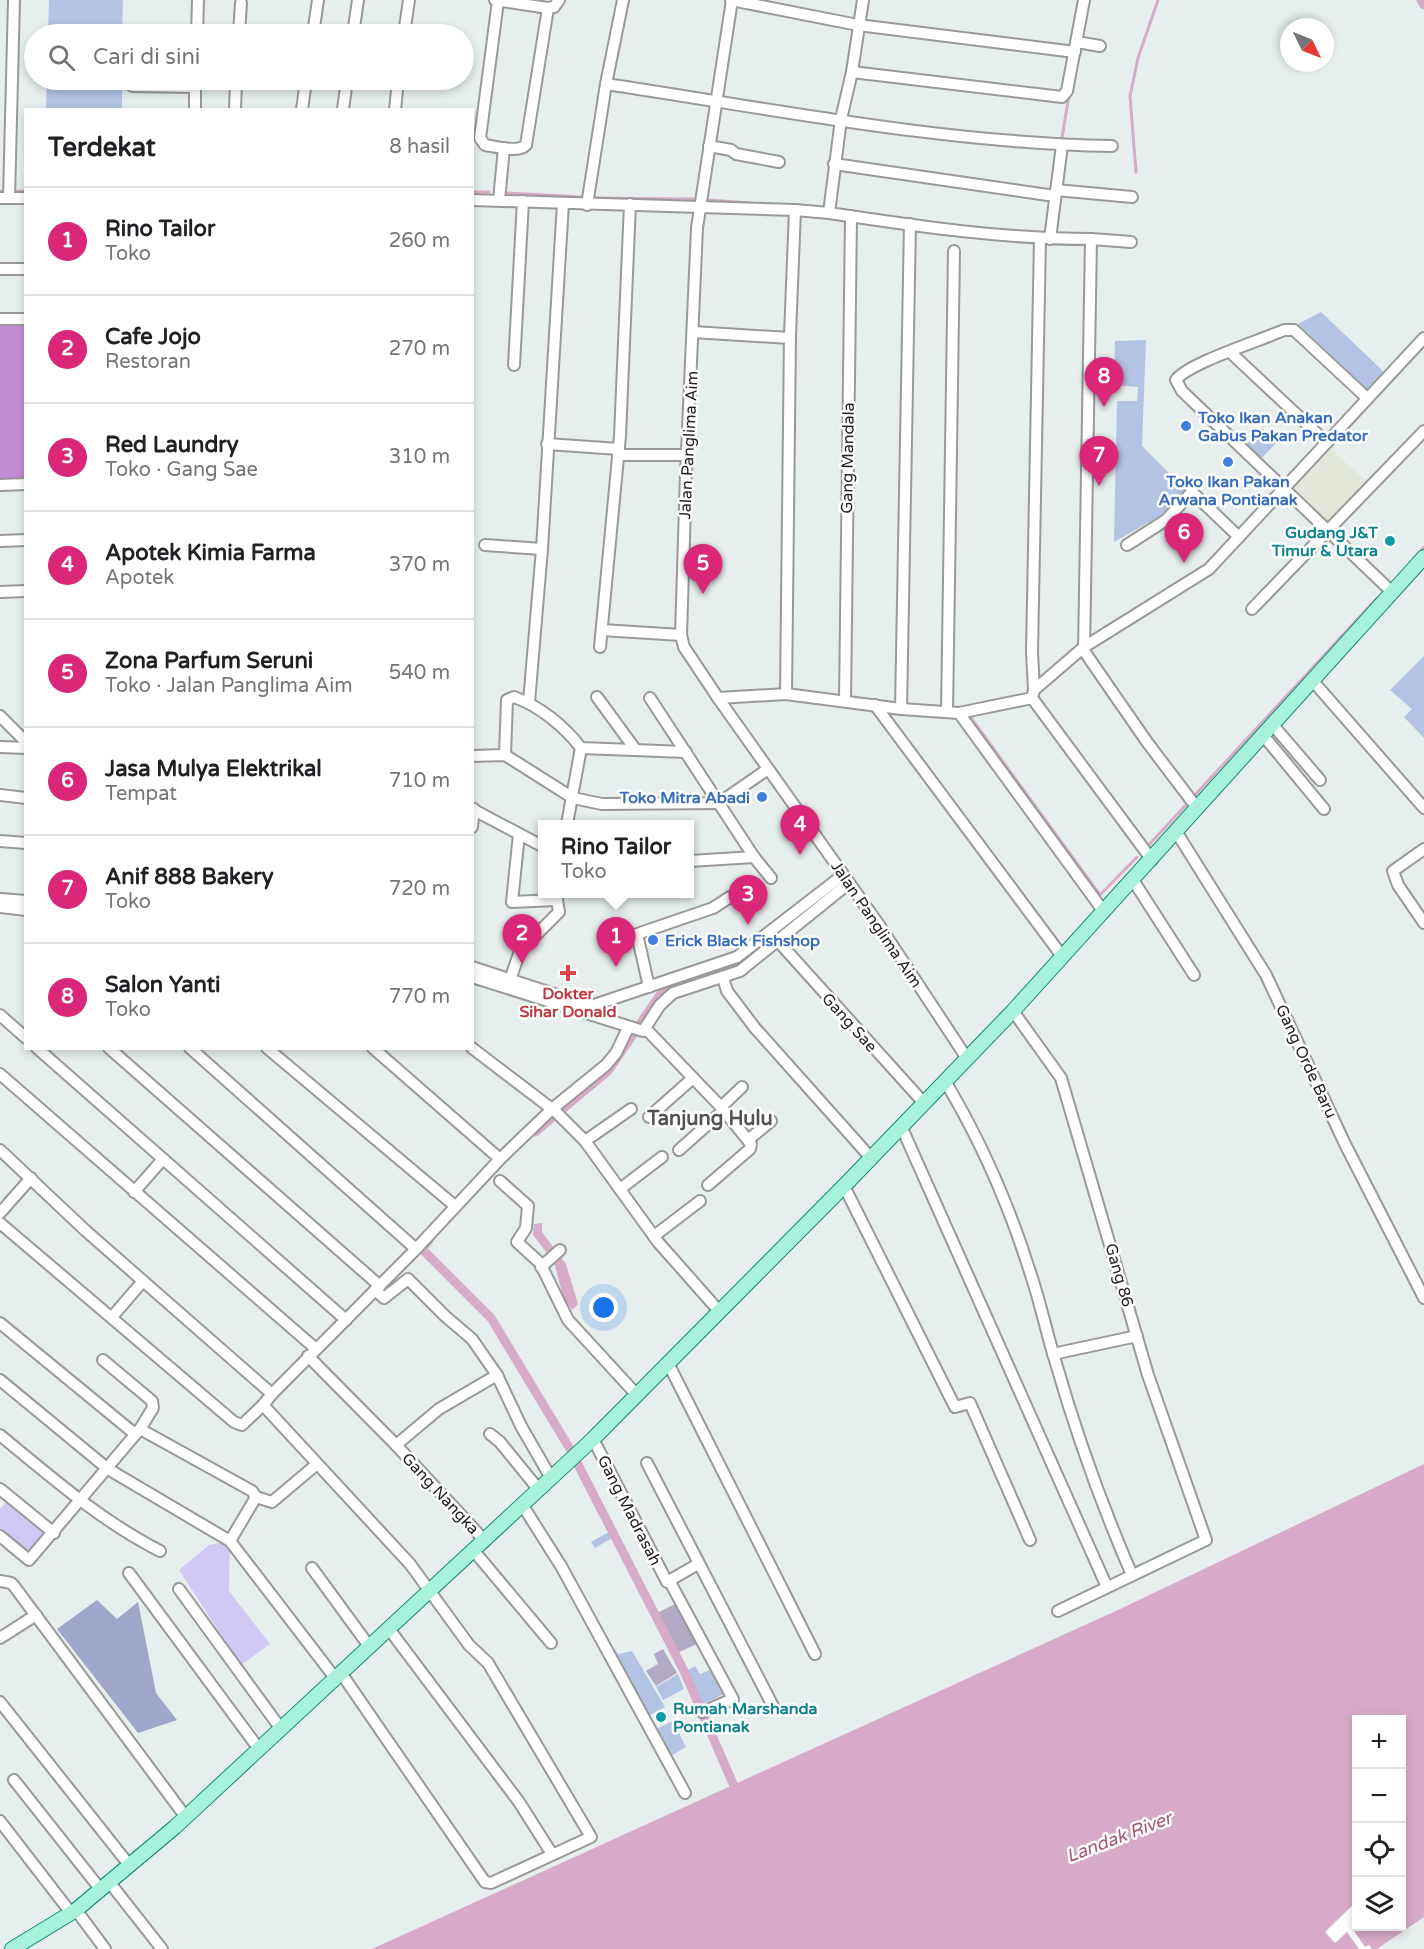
<!DOCTYPE html>
<html lang="id">
<head>
<meta charset="utf-8">
<style>
	body { margin:0; font-family:"Varela Round",sans-serif; background:#f6f6f6; color:#202124 }
	.controls { position:absolute; right:18px; bottom:18px; display:grid; overflow:hidden; border-radius:0px; box-shadow:0 3px 9px #0003 }
	.controls button { width:54px; height:54px; display:grid; place-items:center; padding:0; border:0; border-bottom:2px solid #e0e0e0; background:#fff; color:#202124; font:30px sans-serif }
	.compass { position:absolute; left:1280px; top:18px; width:54px; height:54px; border-radius:50%; background:#fff; box-shadow:0 3px 9px #0003; rotate:133deg }
	.you { position:absolute; left:604px; top:1308px; width:21px; height:21px; margin:-15px; border:4px solid #fff; border-radius:50%; background:#1a73e8; box-shadow:0 0 0 9px #1a73e833 }
	.badge { display:grid; place-items:center; width:39px; height:39px; border-radius:50%; background:#db2777; color:#fff; font-size:20px; font-weight:700 }
	.pin { position:absolute; translate:-50% -50px; filter:drop-shadow(0 2px 3px #0008) }
	.pin::after { content:''; position:absolute; top:32px; width:21px; height:18px; background:inherit; clip-path:polygon(0 0,100% 0,50% 100%) }
	.popup { position:absolute; left:538px; top:820px; width:156px; height:78px; box-sizing:border-box; display:grid; place-content:center; border-radius:0px; background:#fff; filter:drop-shadow(0 2px 4px #0005); font-size:20px; white-space:nowrap; color:#757577 }
	.popup b { font-size:22px; color:#202124 }
	.popup::after { content:''; position:absolute; left:50%; top:100%; margin-left:-12px; border:12px solid transparent; border-top-color:#fff }
	.list { margin:0; padding:0; list-style:none }
	h2 { display:flex; justify-content:space-between; align-items:center; height:78px; margin:0; padding:0 24px; font-size:26px }
	h2 small { font-size:20px; font-weight:400; color:#757577 }
	.list li { display:grid; grid-template-columns:39px 1fr auto; gap:18px; align-items:center; box-sizing:border-box; height:108px; padding:0 24px; border-top:2px solid #e0e0e0 }
	.list b { display:block; font-size:22px; white-space:nowrap }
	.list p { margin:0; font-size:20px; white-space:nowrap; color:#757577 }
	.list em { font-size:20px; font-style:normal; color:#757577 }
	.icon { flex:none; width:33px; height:33px; fill:none; stroke:currentColor; stroke-width:2; stroke-linecap:round; stroke-linejoin:round }
	.map { position:relative; flex:none; width:1424px; height:1949px; overflow:hidden }
	.search { position:absolute; background:#fff; box-shadow:0 3px 9px #0003; left:24px; top:24px; width:450px; height:66px; display:flex; align-items:center; gap:15px; box-sizing:border-box; padding:0 21px; border-radius:33px; color:#757577; font-size:22px }
	.panel { position:absolute; background:#fff; box-shadow:0 3px 9px #0003; left:24px; top:108px; width:450px; height:942px; border-radius:0px }
	.map>svg:first-child { display:block }
</style>
</head>
<body>
<div class="map">
<svg width="1424" height="1949" viewBox="0 0 1424 1949">
	<rect width="100%" height="100%" fill="#e6efed"/>
	<polygon fill="#e2e7d9" points="1327,446 1367,482 1329,522 1290,486"/>
	<g fill="#b2c3e3">
		<polygon points="49,0 123,0 122,34 48,34"/>
		<polygon points="47,80 122,80 122,109 46,109"/>
		<polygon points="1321,312 1384,372 1367,389 1298,324"/>
		<polygon points="1146,340 1142,446 1187,491 1170,510 1114,542 1117,401 1137,401 1138,387 1114,385 1115,341"/>
		<polygon points="1262,428 1277,442 1259,461 1244,447"/>
		<polygon points="1424,656 1424,738 1404,717 1412,709 1390,690"/>
		<polygon points="609,1532 612,1538 595,1548 591,1542"/>
		<polygon points="614,1648 618,1654 632,1651 665,1707 646,1717 609,1650"/>
		<polygon points="695,1666 700,1674 710,1670 724,1694 702,1704 688,1670"/>
		<polygon points="678,1674 684,1689 663,1700 656,1687"/>
		<polygon points="673,1721 686,1747 669,1757 654,1730"/>
	</g>
	<polygon fill="#9fa6c9" points="97,1600 117,1619 138,1602 156,1693 177,1720 138,1733 57,1629"/>
	<g fill="#b2aac5">
		<polygon points="675,1604 697,1644 677,1653 657,1613"/>
		<polygon points="663,1649 677,1673 656,1686 646,1671 658,1664 654,1654"/>
	</g>
	<g fill="#d2c8f4">
		<polygon points="8,1500 47,1533 29,1556 0,1531 0,1509"/>
		<polygon points="230,1541 229,1591 270,1644 241,1665 179,1570 209,1545"/>
	</g>
	<polygon fill="#c38dd5" points="0,322 25,322 25,480 0,481"/>
	<g fill="#d7abc7" fill-rule="evenodd">
		<polygon points="542,1223 542,1232 566,1264 578,1304 572,1310 564,1300 554,1262 533,1235 534,1224"/>
		<path d="M1424,1464V1917L1377,1949H372L1118,1610ZM1356,1720H1402V1926H1356Z"/>
	</g>
	<polygon fill="#fff" points="1356,1902 1356,1923 1352,1928 1365,1947 1369,1945 1372,1949 1359,1949 1347,1932 1335,1943 1325,1932"/>
	<g fill="none" stroke-linecap="round" stroke-linejoin="round">
		<g stroke="#d7abc7" stroke-width="3">
			<polyline points="1062,138 1069,95"/>
			<polyline points="1136,172 1130,96 1138,58 1158,0"/>
			<polyline points="0,191 2,191"/>
			<polyline points="17,191 26,191"/>
			<polyline points="472,192 489,192"/>
			<polyline points="507,193 581,197"/>
			<polyline points="591,198 696,199"/>
			<polyline points="709,200 749,203"/>
			<polyline points="1410,563 1424,547"/>
			<polyline points="1037,695 1048,711"/>
			<polyline points="969,715 1100,895 1137,857"/>
			<polyline points="1195,795 1377,598"/>
			<polyline points="1147,847 1185,806"/>
		</g>
		<g stroke="#d7abc7" stroke-width="9">
			<polyline points="1421,0 1424,5"/>
			<polyline points="535,1132 608,1071 664,989 739,962 748,955"/>
			<polyline points="429,1240 422,1249 491,1318 570,1449 685,1673 734,1786"/>
		</g>
		<g stroke="#999" stroke-width="14">
			<g id="minor">
				<polyline points="495,0 548,8 554,7 559,0"/>
				<polyline points="731,0 858,25 1075,52"/>
				<polyline points="732,0 697,228 686,474 681,635 684,647 718,698 879,925 966,1057"/>
				<path d="M863,0L852,72L841,119L829,213C916,226 1003,239 1091,239L1084,651L1147,742L1197,808"/>
				<path d="M498,1L480,138L485,145C497,147 518,153 526,145L548,8"/>
				<polyline points="130,32 197,33"/>
				<polyline points="197,34 198,0"/>
				<polyline points="239,34 241,3"/>
				<polyline points="313,34 318,0"/>
				<polyline points="353,34 358,0"/>
				<polyline points="404,34 409,0"/>
				<polyline points="1077,42 1100,46"/>
				<polyline points="852,72 1062,97 1067,91 1084,0"/>
				<polyline points="195,80 195,110"/>
				<path d="M606,84C773,109 942,143 1112,146"/>
				<polyline points="132,86 195,87"/>
				<polyline points="343,109 347,80"/>
				<polyline points="235,110 236,80"/>
				<polyline points="302,110 306,80"/>
				<polyline points="395,110 398,80"/>
				<polyline points="709,146 731,150 736,154 779,162"/>
				<polyline points="834,164 1055,196"/>
				<polyline points="1056,190 1132,197"/>
				<polyline points="0,198 26,198"/>
				<polyline points="9,198 14,0"/>
				<polyline points="472,200 795,210 790,335 786,694"/>
				<polyline points="499,200 504,148"/>
				<polyline points="587,205 606,84 623,0"/>
				<polyline points="795,210 829,213"/>
				<polyline points="1050,239 1062,145"/>
				<polyline points="1091,239 1131,242"/>
				<polyline points="0,269 26,269"/>
				<polyline points="0,319 26,319"/>
				<polyline points="693,332 790,338"/>
				<polyline points="1230,352 1326,442"/>
				<polyline points="514,365 523,201"/>
				<path d="M1367,398L1294,330H1284C1262,340 1188,363 1176,380L1182,391L1393,593"/>
				<polyline points="547,444 619,449"/>
				<polyline points="618,455 687,455"/>
				<polyline points="0,485 26,484"/>
				<polyline points="0,541 26,540"/>
				<polyline points="485,545 542,549"/>
				<polyline points="1127,545 1166,520 1192,492 1239,537"/>
				<polyline points="0,592 26,591"/>
				<polyline points="1252,609 1424,431"/>
				<polyline points="602,630 681,635"/>
				<polyline points="600,647 620,436 630,204"/>
				<polyline points="1312,680 1424,808"/>
				<polyline points="1034,690 1032,652 1040,239"/>
				<polyline points="597,697 635,749"/>
				<polyline points="650,698 754,857 771,878"/>
				<polyline points="718,698 786,694 901,709 959,713 1032,698"/>
				<polyline points="1032,698 1034,690 1084,647 1209,569 1424,338"/>
				<polyline points="1032,698 1152,860"/>
				<polyline points="845,701 851,216"/>
				<polyline points="529,702 542,549 563,203"/>
				<polyline points="875,705 1062,956"/>
				<polyline points="901,709 910,224"/>
				<polyline points="947,712 954,251"/>
				<polyline points="959,713 1104,912"/>
				<polyline points="0,716 26,742"/>
				<polyline points="1272,724 1320,780"/>
				<polyline points="1263,735 1324,809"/>
				<polyline points="0,747 26,748"/>
				<path d="M505,755L507,700L514,697C540,706 565,727 581,748L686,752"/>
				<polyline points="472,756 505,755 573,798 602,804 719,803 768,769"/>
				<polyline points="0,795 26,798"/>
				<polyline points="472,809 542,846"/>
				<polyline points="567,824 581,748"/>
				<polyline points="472,827 474,809"/>
				<polyline points="1177,833 1266,975 1345,1144 1424,1298"/>
				<polyline points="519,834 512,902 555,900"/>
				<polyline points="0,841 26,843"/>
				<polyline points="1424,849 1393,871 1398,885 1424,923"/>
				<polyline points="690,861 754,857"/>
				<polyline points="1133,880 1194,975"/>
				<polyline points="0,899 26,901"/>
				<polyline points="0,907 26,910"/>
				<polyline points="777,940 923,1102"/>
				<polyline points="472,967 591,1006 737,957 843,875"/>
				<polyline points="472,977 643,1031 660,1005 673,993 740,971 849,883"/>
				<polyline points="723,978 727,991 755,1028 871,1158"/>
				<polyline points="510,980 520,951 559,912 556,894"/>
				<polyline points="649,987 637,934 713,908 730,897"/>
				<polyline points="1013,1011 1061,1078 1148,1375 1206,1540 1058,1611"/>
				<polyline points="0,1015 26,1038"/>
				<polyline points="646,1029 721,1107 751,1144 750,1149 708,1185"/>
				<polyline points="37,1048 346,1320"/>
				<polyline points="109,1048 380,1286"/>
				<polyline points="190,1048 416,1249"/>
				<polyline points="267,1048 455,1206"/>
				<polyline points="373,1048 500,1159"/>
				<polyline points="472,1048 556,1112 585,1141 658,1242 719,1311"/>
				<polyline points="0,1074 316,1349"/>
				<path d="M945,1081C981,1141 1009,1205 1030,1272C1040,1301 1046,1331 1055,1360C1076,1433 1102,1506 1132,1575"/>
				<polyline points="721,1107 742,1087"/>
				<polyline points="649,1117 693,1078"/>
				<polyline points="901,1126 1107,1587"/>
				<polyline points="748,1140 771,1121"/>
				<polyline points="585,1141 631,1109"/>
				<polyline points="0,1150 86,1231 272,1394 263,1405 410,1564 469,1645 488,1663 591,1837 491,1883 485,1882 341,1673"/>
				<polyline points="679,1150 724,1110"/>
				<polyline points="500,1181 528,1206 526,1228 517,1242 540,1263 568,1320 636,1394"/>
				<polyline points="844,1186 955,1407 970,1403 1030,1540"/>
				<polyline points="620,1189 662,1157"/>
				<polyline points="134,1192 163,1159"/>
				<polyline points="0,1213 31,1178"/>
				<polyline points="0,1223 234,1422 242,1425 263,1405"/>
				<polyline points="654,1236 700,1201"/>
				<polyline points="541,1267 560,1250"/>
				<polyline points="375,1290 384,1298 408,1279 445,1316 472,1339 497,1375 521,1426 551,1478"/>
				<polyline points="112,1317 143,1281"/>
				<polyline points="0,1323 135,1434"/>
				<polyline points="1053,1354 1137,1336"/>
				<polyline points="308,1356 396,1445"/>
				<polyline points="103,1360 152,1401 153,1408 140,1429"/>
				<polyline points="668,1363 815,1654"/>
				<polyline points="0,1380 108,1469 230,1541 335,1678"/>
				<polyline points="272,1394 416,1249 500,1159 552,1109 606,1065 616,1053 628,1028"/>
				<polyline points="490,1434 500,1442 539,1490"/>
				<path d="M0,1435C51,1477 101,1521 160,1551"/>
				<polyline points="593,1439 667,1582 698,1564"/>
				<polyline points="647,1463 774,1708"/>
				<polyline points="0,1489 54,1533"/>
				<polyline points="256,1497 272,1502 317,1464"/>
				<polyline points="523,1506 561,1566 685,1793"/>
				<polyline points="0,1536 29,1560 140,1429 252,1491 256,1497 230,1541"/>
				<polyline points="485,1541 396,1445 439,1409 497,1375"/>
				<polyline points="474,1551 551,1643"/>
				<polyline points="312,1568 369,1646"/>
				<polyline points="129,1573 259,1749"/>
				<polyline points="0,1581 11,1583 14,1586 185,1816"/>
				<polyline points="670,1582 733,1699 702,1712"/>
				<polyline points="179,1589 281,1729"/>
				<polyline points="389,1629 519,1802 552,1854"/>
				<polyline points="0,1638 36,1615"/>
				<polyline points="0,1702 130,1866"/>
				<polyline points="14,1780 101,1890"/>
				<polyline points="0,1821 71,1913"/>
				<polyline points="110,1883 162,1949"/>
				<polyline points="76,1910 105,1949"/>
			</g>
		</g>
		<g stroke="#108a72" stroke-width="16">
			<polyline id="major" points="12,1949 76,1910 175,1827 593,1439 844,1186 1013,1011 1424,557"/>
		</g>
		<use href="#minor" stroke="#fff" stroke-width="10"/>
		<use href="#major" stroke="#a8f2dc" stroke-width="14"/>
	</g>
	<g fill="#3f7fe0" stroke="#fff" stroke-width="2">
		<circle cx="1186" cy="426" r="6"/>
		<circle cx="1228" cy="462" r="6"/>
		<circle cx="762" cy="797" r="6"/>
		<circle cx="653" cy="940" r="6"/>
	</g>
	<g fill="#0f9aa8" stroke="#fff" stroke-width="2">
		<circle cx="1390" cy="541" r="6"/>
		<circle cx="661" cy="1717" r="6"/>
	</g>
	<path fill="#e0444e" stroke="#fff" stroke-width="2" d="M565 964h6v6h6v6h-6v6h-6v-6h-6v-6h6z"/>
	<g text-anchor="middle" stroke-width="5" stroke-linejoin="round" paint-order="stroke">
		<g font-size="16" font-weight="bold" fill="#366cbe" stroke="#fff" text-anchor="start">
			<text x="1198" y="423">Toko Ikan Anakan<tspan x="1198" dy="18">Gabus Pakan Predator</tspan></text>
			<text x="1228" y="487" text-anchor="middle">Toko Ikan Pakan<tspan x="1228" dy="18">Arwana Pontianak</tspan></text>
			<text x="750" y="803" text-anchor="end">Toko Mitra Abadi</text>
			<text x="665" y="946">Erick Black Fishshop</text>
		</g>
		<g font-size="16" fill="#1f1f1f" stroke="#fff">
			<text transform="translate(688 445) rotate(-87)" y="6">Jalan Panglima Aim</text>
			<text transform="translate(847 458) rotate(-89)" y="6">Gang Mandala</text>
			<text transform="translate(877 924) rotate(56)" y="6">Jalan Panglima Aim</text>
			<text transform="translate(850 1022) rotate(48)" y="6">Gang Sae</text>
			<text transform="translate(1307 1061) rotate(65)" y="6">Gang Orde Baru</text>
			<text transform="translate(1120 1275) rotate(74)" y="6">Gang 86</text>
			<text transform="translate(441 1493) rotate(47)" y="6">Gang Nangka</text>
			<text transform="translate(630 1510) rotate(63)" y="6">Gang Madrasah</text>
		</g>
		<g font-size="16" font-weight="bold" fill="#0d838f" stroke="#fff" text-anchor="end">
			<text x="1378" y="538">Gudang J&amp;T<tspan x="1378" dy="18">Timur &amp; Utara</tspan></text>
			<text x="673" y="1714" text-anchor="start">Rumah Marshanda<tspan x="673" dy="18">Pontianak</tspan></text>
		</g>
		<g font-size="16" font-weight="bold" fill="#be3a42" stroke="#fff">
			<text x="568" y="999">Dokter<tspan x="568" dy="18">Sihar Donald</tspan></text>
		</g>
		<g font-size="18" font-style="italic" fill="#a55572" stroke="#fff">
			<text transform="translate(1119 1837) rotate(-21)" y="6">Landak River</text>
		</g>
		<g font-size="20" font-weight="bold" fill="#525252" stroke="#fff">
			<text x="710" y="1125">Tanjung Hulu</text>
		</g>
	</g>
</svg>
<div class="controls">
<button>+</button>
<button>−</button>
<button><svg class="icon" aria-label="locate" viewBox="0 0 24 24"><circle cx="12" cy="12" r="6"/><path d="M12 2v4M12 18v4M2 12h4M18 12h4"/></svg></button>
<button><svg class="icon" aria-label="layers" viewBox="0 0 24 24"><path d="M12 4l9 5-9 5-9-5zM3 14l9 5 9-5"/></svg></button>
</div>
<svg class="compass" viewBox="-18 -18 36 36"><path d="M0-13l5 13h-10z" fill="#e53935"/><path d="M0 13l5-13h-10z" fill="#757577"/></svg>
<div class="you"></div>
<div class="pin badge" style="left:616px;top:967px">1</div>
<div class="popup"><b>Rino Tailor</b>Toko</div>
<div class="pin badge" style="left:522px;top:964px">2</div>
<div class="pin badge" style="left:748px;top:925px">3</div>
<div class="pin badge" style="left:800px;top:855px">4</div>
<div class="pin badge" style="left:703px;top:594px">5</div>
<div class="pin badge" style="left:1184px;top:563px">6</div>
<div class="pin badge" style="left:1099px;top:486px">7</div>
<div class="pin badge" style="left:1104px;top:407px">8</div>
<div class="search"><svg class="icon" aria-label="search" viewBox="0 0 24 24"><circle cx="10" cy="10" r="6"/><path d="M15 15l6 6"/></svg>Cari di sini</div>
<section class="panel">
<h2>Terdekat<small>8 hasil</small></h2>
<ul class="list">
<li><span class="badge">1</span><div><b>Rino Tailor</b><p>Toko</p></div><em>260 m</em></li>
<li><span class="badge">2</span><div><b>Cafe Jojo</b><p>Restoran</p></div><em>270 m</em></li>
<li><span class="badge">3</span><div><b>Red Laundry</b><p>Toko · Gang Sae</p></div><em>310 m</em></li>
<li><span class="badge">4</span><div><b>Apotek Kimia Farma</b><p>Apotek</p></div><em>370 m</em></li>
<li><span class="badge">5</span><div><b>Zona Parfum Seruni</b><p>Toko · Jalan Panglima Aim</p></div><em>540 m</em></li>
<li><span class="badge">6</span><div><b>Jasa Mulya Elektrikal</b><p>Tempat</p></div><em>710 m</em></li>
<li><span class="badge">7</span><div><b>Anif 888 Bakery</b><p>Toko</p></div><em>720 m</em></li>
<li><span class="badge">8</span><div><b>Salon Yanti</b><p>Toko</p></div><em>770 m</em></li>
</ul>
</section>
</div>
</body>
</html>
